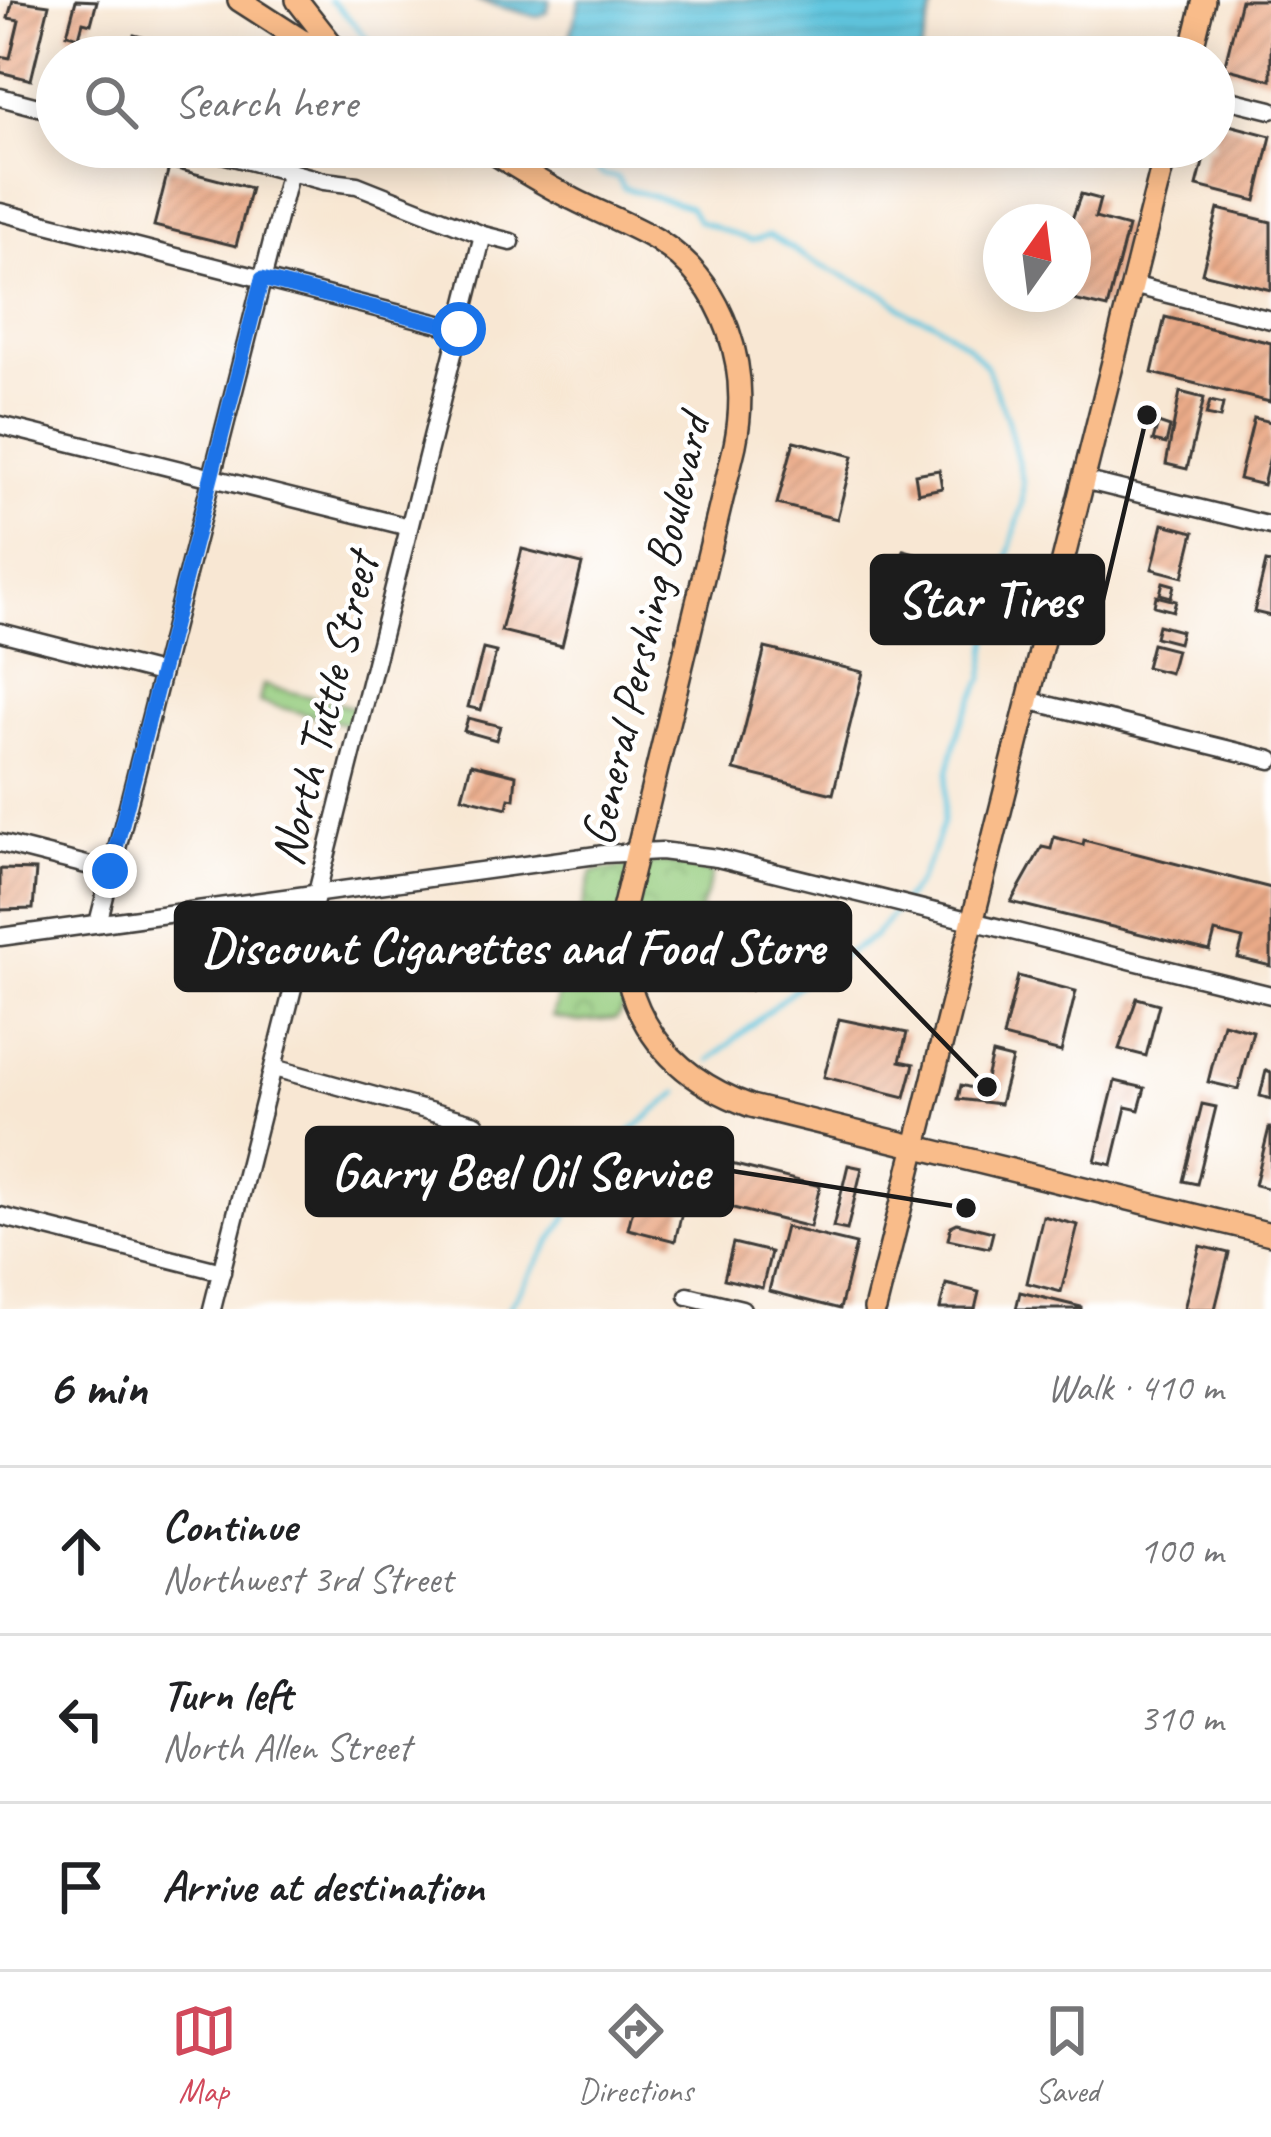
<!DOCTYPE html>
<html lang="en">
<head>
<meta charset="utf-8">
<style>
	body { margin:0; font-family:Caveat,sans-serif; background:#f2f2f2; color:#202124 }
	.compass { position:absolute; left:983px; top:204px; width:108px; height:108px; border-radius:50%; background:#fff; box-shadow:0 6px 30px #0003; rotate:14deg }
	.stop { position:absolute; width:36px; height:36px; margin:-27px; border:9px solid #1a73e8; border-radius:50%; background:#fff }
	.stop.end { background:#1a73e8; border-color:#fff; box-shadow:0 3px 12px #0008 }
	.list { margin:0; padding:0; list-style:none }
	h2 { display:flex; justify-content:space-between; align-items:center; height:156px; margin:0; padding:0 48px; font-size:51px }
	h2 small { font-size:39px; font-weight:400; color:#757577 }
	.list li { display:grid; grid-template-columns:78px 1fr auto; gap:36px; align-items:center; box-sizing:border-box; height:168px; padding:0 48px; border-top:3px solid #e0e0e0 }
	.list b { display:block; font-size:45px; white-space:nowrap }
	.list p { margin:0; font-size:39px; white-space:nowrap; color:#757577 }
	.list em { font-size:39px; font-style:normal; color:#757577 }
	.icon { flex:none; width:66px; height:66px; fill:none; stroke:currentColor; stroke-width:2; stroke-linecap:round; stroke-linejoin:round }
	.map { position:relative; flex:none; width:1271px; height:1309px; overflow:hidden }
	.search { position:absolute; background:#fff; box-shadow:0 6px 30px #0003; left:36px; right:36px; top:36px; height:132px; display:flex; align-items:center; gap:30px; box-sizing:border-box; padding:0 42px; border-radius:66px; color:#757577; font-size:45px }
	.sheet { height:660px; background:#fff }
	nav { display:flex; justify-content:space-around; align-items:center; box-sizing:border-box; height:168px; border-top:3px solid #e0e0e0; background:#fff; font-size:33px; color:#757577 }
	nav a { display:grid; justify-items:center; gap:6px }
	nav .on { color:#d1495b }
	.map>svg:first-child { display:block }
</style>
</head>
<body>
<div class="map">
<svg width="1271" height="1309" viewBox="0 0 1271 1309">
	<defs>
		<pattern id="park-crowns" width="20" height="18" patternUnits="userSpaceOnUse" patternTransform="scale(3)"><rect width="20" height="18" fill="#95cc7e"/><path d="M2 6a3 3 0 1 1 6 0M12 15a3 3 0 1 1 6 0" fill="none" stroke="#80af6c"/></pattern>
		<pattern id="water-rules" width="6" height="5" patternUnits="userSpaceOnUse" patternTransform="scale(3)"><rect width="6" height="5" fill="#61c6df"/><path d="M0 2.5h6" fill="none" stroke="#54aabf"/></pattern>
		<pattern id="building-hatch" width="6" height="6" patternUnits="userSpaceOnUse" patternTransform="scale(3)"><rect width="6" height="6" fill="#eaaa88"/><path d="M-1 1l2-2M0 6l6-6M5 7l2-2" fill="none" stroke="#c89275"/></pattern>
	</defs>
	<rect width="100%" height="100%" fill="#fff"/>
	<filter id="ink" filterUnits="userSpaceOnUse"><feTurbulence type="fractalNoise" baseFrequency=".00833" numOctaves="2"/><feDisplacementMap in="SourceGraphic" scale="24" xChannelSelector="R" yChannelSelector="G"/><feConvolveMatrix kernelMatrix="1 2 1 2 8 2 1 2 1" color-interpolation-filters="sRGB"/></filter>
	<filter id="wash" filterUnits="userSpaceOnUse"><feTurbulence type="fractalNoise" baseFrequency=".004" numOctaves="4" result="noise"/><feDisplacementMap in="SourceGraphic" scale="48" xChannelSelector="R" yChannelSelector="G"/><feGaussianBlur stdDeviation="2.7" result="paint"/><feColorMatrix in="noise" values="0 0 0 0 0 0 0 0 0 0 0 0 0 0 0 0 0 1.4 0 .05"/><feComposite in="paint" operator="in"/></filter>
	<g filter="url(#wash)">
		<rect width="100%" height="100%" fill="#f8e7d3"/>
		<g fill="url(#park-crowns)" stroke="#58744d" stroke-width="3">
			<polygon points="263,685 356,708 351,726 259,702"/>
			<polygon points="662,862 713,873 698,917 648,971 616,1019 579,1022 552,1017 592,872"/>
		</g>
		<g fill="url(#water-rules)" stroke="#3e717e" stroke-width="3">
			<polygon points="475,0 550,0 547,12 538,17"/>
			<polygon points="580,0 935,0 919,57 598,57 567,49"/>
		</g>
		<g fill="none" stroke-linecap="round" stroke-linejoin="round">
			<g stroke="#61c6df" stroke-width="4.5">
				<path d="M329,0C354,16 367,51 399,57"/>
				<polyline points="576,147 603,175 617,177 624,188 690,207 698,221 752,241 769,235 817,264 886,295 911,315 933,321 969,347 986,366 1007,418 1023,482 1022,506 1004,572 1002,606 990,631 983,679 960,725 948,771 943,822 934,850 919,881 874,937 811,975 710,1060"/>
				<polyline points="508,1309 566,1218 582,1186 606,1163 632,1130 679,1092"/>
			</g>
		</g>
		<g id="blocks">
			<g fill="url(#building-hatch)">
				<polygon points="13,0 49,5 31,80 0,72 0,56 10,58 19,20 8,18"/>
				<polygon points="76,0 97,1 91,24 83,22 79,37 67,34"/>
				<polygon points="1241,0 1271,0 1271,80 1224,68"/>
				<polygon points="134,35 150,39 146,55 130,51"/>
				<polygon points="1214,121 1271,136 1256,201 1197,186 1207,147 1214,147"/>
				<polygon points="934,147 963,147 961,156"/>
				<polygon points="169,167 251,188 236,246 154,226"/>
				<polygon points="1081,194 1100,199 1095,218 1128,227 1107,308 1057,296 1073,294 1071,222"/>
				<polygon points="1218,209 1271,222 1271,290 1202,273"/>
				<polygon points="1165,317 1271,343 1270,402 1152,373"/>
				<polygon points="1180,392 1204,398 1187,469 1166,464"/>
				<polygon points="1210,401 1223,404 1220,418 1206,415"/>
				<polygon points="1254,418 1271,422 1271,452 1263,485 1239,479"/>
				<polygon points="1158,423 1170,427 1166,444 1153,441"/>
				<polygon points="794,441 853,456 837,519 777,504"/>
				<polygon points="939,470 942,488 918,493 915,474"/>
				<polygon points="1163,524 1194,532 1183,577 1152,569"/>
				<polygon points="522,549 582,564 562,646 501,631"/>
				<polygon points="904,550 934,558 927,583 897,574"/>
				<polygon points="1266,562 1271,563 1271,616 1254,612"/>
				<polygon points="1163,582 1174,585 1171,597 1160,594"/>
				<polygon points="1156,596 1176,601 1173,611 1154,606"/>
				<polygon points="1158,625 1181,631 1178,643 1155,637"/>
				<polygon points="1152,644 1176,650 1170,673 1146,667"/>
				<polygon points="765,648 863,672 833,794 734,770"/>
				<polygon points="483,649 496,652 481,710 468,707"/>
				<polygon points="468,718 500,726 496,740 464,731"/>
				<polygon points="471,764 516,775 514,799 509,798 507,808 462,797"/>
				<polygon points="1054,837 1083,845 1084,840 1271,888 1271,966 1238,958 1243,939 1215,932 1210,951 1011,902 1042,847 1051,849"/>
				<polygon points="0,869 36,870 33,909 0,910"/>
				<polygon points="753,942 776,969 751,990 729,961"/>
				<polygon points="1018,976 1076,991 1061,1052 1003,1037"/>
				<polygon points="1137,998 1159,1004 1146,1056 1119,1049"/>
				<polygon points="839,1019 907,1033 900,1061 914,1064 905,1097 824,1077"/>
				<polygon points="1223,1023 1253,1031 1238,1089 1208,1082"/>
				<polygon points="992,1054 1012,1059 1000,1104 958,1099 961,1085 983,1091"/>
				<polygon points="1266,1071 1271,1073 1271,1099 1260,1096"/>
				<polygon points="1115,1081 1145,1088 1139,1110 1126,1107 1112,1165 1095,1161"/>
				<polygon points="1202,1104 1216,1107 1197,1184 1183,1181"/>
				<polygon points="1269,1128 1271,1128 1271,1189 1255,1185"/>
				<polygon points="727,1163 820,1186 810,1227 717,1204"/>
				<polygon points="848,1165 862,1168 847,1230 833,1227"/>
				<polygon points="637,1193 684,1204 675,1241 628,1229"/>
				<polygon points="1043,1216 1078,1225 1061,1292 1027,1283"/>
				<polygon points="957,1223 993,1232 989,1248 948,1239 951,1226"/>
				<polygon points="785,1227 856,1244 840,1309 769,1291"/>
				<polygon points="733,1243 771,1252 762,1288 724,1279"/>
				<polygon points="1200,1246 1229,1253 1215,1309 1184,1309"/>
				<polygon points="946,1284 979,1292 975,1309 940,1309"/>
				<polygon points="1020,1292 1081,1307 1081,1309 1016,1309"/>
			</g>
		</g>
	</g>
	<g filter="url(#ink)">
		<use href="#blocks" fill-opacity="0" stroke="#3d3a37" stroke-width="3"/>
		<g fill="none" stroke-linecap="round" stroke-linejoin="round">
			<g stroke="#3d3a37" stroke-width="21">
				<g id="minor">
					<polyline points="1214,96 1271,110"/>
					<polyline points="0,97 57,112"/>
					<polyline points="196,147 324,181 357,185 483,235 511,242"/>
					<polyline points="0,212 459,329"/>
					<polyline points="1132,285 1271,320"/>
					<polyline points="0,425 409,527"/>
					<polyline points="1083,480 1271,526"/>
					<polyline points="0,632 160,673"/>
					<polyline points="1027,700 1271,760"/>
					<polyline points="0,843 110,871"/>
					<polyline points="98,923 290,171"/>
					<polyline points="0,937 604,854 661,851 717,858 1271,995"/>
					<polyline points="274,1068 476,1124"/>
					<polyline points="0,1216 222,1272"/>
					<polyline points="688,1296 742,1309"/>
					<polyline points="212,1309 483,235"/>
				</g>
			</g>
			<g stroke="#3d3a37" stroke-width="26">
				<g id="major">
					<polyline points="239,0 301,40 342,57"/>
					<polyline points="297,0 337,51"/>
					<polyline points="1190,57 1204,0"/>
					<path d="M484,147C513,165 542,184 573,199C600,213 630,224 657,240C726,284 751,367 735,445L621,918C621,1011 663,1074 751,1106L1271,1234"/>
					<polyline points="875,1309 1167,147"/>
				</g>
			</g>
			<use href="#minor" stroke="#fff" stroke-width="16"/>
			<use href="#major" stroke="#f9bc8a" stroke-width="21"/>
		</g>
	</g>
	<g fill="none" stroke-linecap="round" stroke-linejoin="round" filter="url(#ink)">
		<polyline stroke="#1a73e8" stroke-width="15" points="110,871 262,279 459,329"/>
	</g>
	<g text-anchor="middle" stroke-width="9" stroke-linejoin="round" paint-order="stroke">
		<g font-size="48" fill="#1c1c1c" stroke="#fff">
			<text transform="translate(644 630) rotate(-77)" y="17">General Pershing Boulevard</text>
			<text transform="translate(323 709) rotate(-76)" y="17">North Tuttle Street</text>
		</g>
	</g>
	<path fill="none" stroke="#1c1c1c" stroke-width="4.5" d="M1147 415L1103 600M987 1087L850 946M966 1208L732 1171"/>
	<g fill="#1c1c1c" stroke="#fff" stroke-width="4.5">
		<circle cx="1147" cy="415" r="12"/>
		<circle cx="987" cy="1087" r="12"/>
		<circle cx="966" cy="1208" r="12"/>
	</g>
	<g fill="#1c1c1c" stroke="#1c1c1c" stroke-width="4.5">
		<rect x="872" y="556" width="231" height="87" rx="12"/>
		<rect x="176" y="903" width="674" height="87" rx="12"/>
		<rect x="307" y="1128" width="425" height="87" rx="12"/>
	</g>
	<g font-size="51" text-anchor="middle" font-weight="bold" fill="#fff">
		<text x="988" y="617">Star Tires</text>
		<text x="513" y="964">Discount Cigarettes and Food Store</text>
		<text x="520" y="1189">Garry Beel Oil Service</text>
	</g>
</svg>
<svg class="compass" viewBox="-18 -18 36 36"><path d="M0-13l5 13h-10z" fill="#e53935"/><path d="M0 13l5-13h-10z" fill="#757577"/></svg>
<div class="stop" style="left:459px;top:329px"></div>
<div class="stop end" style="left:110px;top:871px"></div>
<div class="search"><svg class="icon" aria-label="search" viewBox="0 0 24 24"><circle cx="10" cy="10" r="6"/><path d="M15 15l6 6"/></svg>Search here</div>
</div>
<section class="sheet">
<h2>6 min<small>Walk · 410 m</small></h2>
<ul class="list">
<li><svg class="icon" aria-label="ahead" viewBox="0 0 24 24"><path d="M12 20V5M6 11l6-6 6 6"/></svg><div><b>Continue</b><p>Northwest 3rd Street</p></div><em>100 m</em></li>
<li><svg class="icon" aria-label="left" viewBox="0 0 24 24"><path d="M17 20v-9H6M10 6l-5 5 5 5"/></svg><div><b>Turn left</b><p>North Allen Street</p></div><em>310 m</em></li>
<li><svg class="icon" aria-label="arrive" viewBox="0 0 24 24"><path d="M6 21V4h12l-3 4 3 4H6"/></svg><div><b>Arrive at destination</b></div></li>
</ul>
</section>
<nav>
<a class="on"><svg class="icon" aria-label="map" viewBox="0 0 24 24"><path d="M3 6l6-2 6 2 6-2v14l-6 2-6-2-6 2zM9 4v14M15 6v14"/></svg>Map</a>
<a><svg class="icon" aria-label="directions" viewBox="0 0 24 24"><path d="M12 3l9 9-9 9-9-9zM9 14v-3h6M13 9l2 2-2 2"/></svg>Directions</a>
<a><svg class="icon" aria-label="saved" viewBox="0 0 24 24"><path d="M7 4h10v16l-5-4-5 4z"/></svg>Saved</a>
</nav>
</body>
</html>
